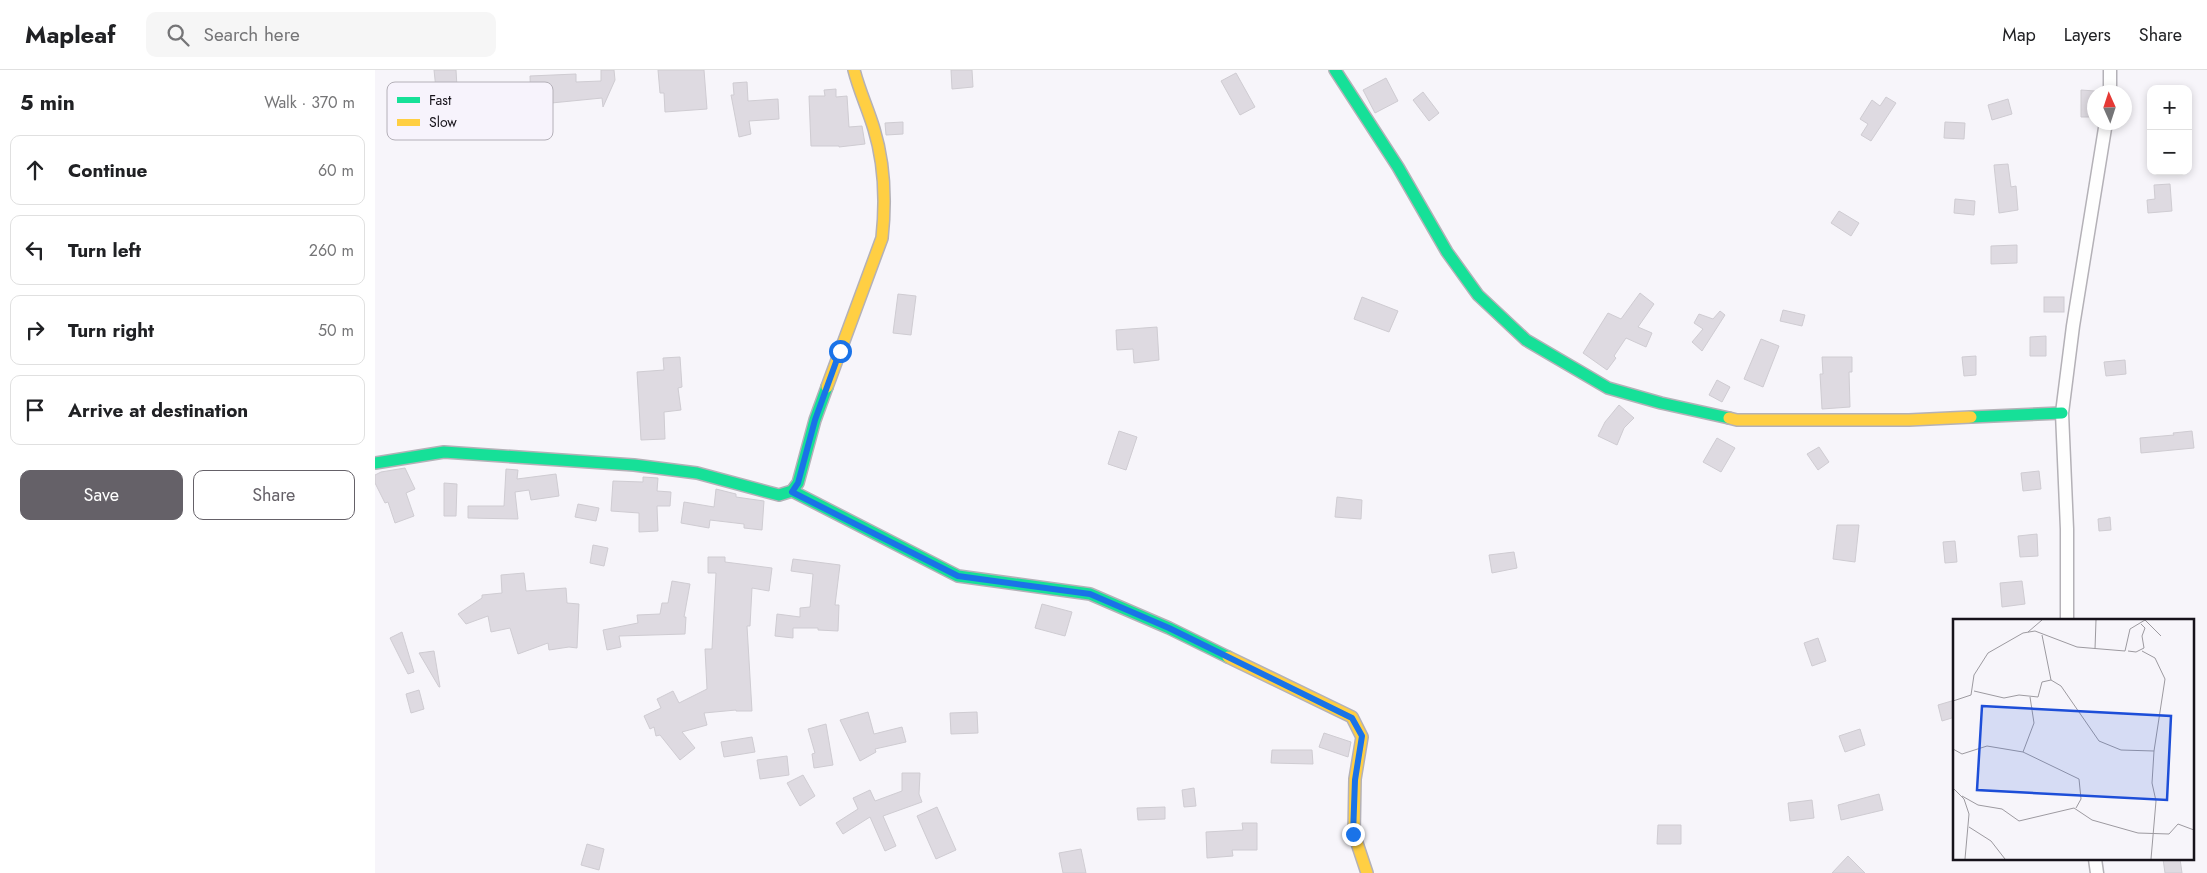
<!DOCTYPE html>
<html lang="en">
<head>
<meta charset="utf-8">
<style>
	body { margin:0; font-family:Jost,sans-serif; background:#f6f6f6; color:#202124 }
	.controls { position:absolute; right:15px; top:15px; display:grid; overflow:hidden; border-radius:10px; box-shadow:0 2px 8px #0003 }
	.controls button { width:45px; height:45px; display:grid; place-items:center; padding:0; border:0; border-bottom:1px solid #e0e0e0; background:#fff; color:#202124; font:25px sans-serif }
	.compass { position:absolute; left:1712px; top:15px; width:45px; height:45px; border-radius:50%; background:#fff; box-shadow:0 2px 8px #0003; rotate:357deg }
	.stop { position:absolute; width:15px; height:15px; margin:-11px; border:4px solid #1a73e8; border-radius:50%; background:#fff }
	.stop.end { background:#1a73e8; border-color:#fff; box-shadow:0 1px 5px #0008 }
	.list { margin:0; padding:0; list-style:none }
	h2 { display:flex; justify-content:space-between; align-items:center; height:65px; margin:0; padding:0 20px; font-size:21px }
	h2 small { font-size:16px; font-weight:400; color:#757577 }
	.list li { display:grid; grid-template-columns:32px 1fr auto; gap:15px; align-items:center; box-sizing:border-box; height:70px; margin:0 10px 10px; padding:0 10px; border:1px solid #e0e0e0; border-radius:10px }
	.list b { display:block; font-size:19px; white-space:nowrap }
	.list em { font-size:16px; font-style:normal; color:#757577 }
	.actions { display:flex; gap:10px; padding:15px 20px }
	.actions a { flex:1; padding:11px 0; border:1px solid #656168; border-radius:10px; text-align:center; font-size:18px; color:#656168 }
	.actions .main { background:#656168; color:#fff }
	.icon { flex:none; width:28px; height:28px; fill:none; stroke:currentColor; stroke-width:2; stroke-linecap:round; stroke-linejoin:round }
	.map { position:relative; flex:none; width:1832px; height:803px; overflow:hidden }
	header { display:flex; align-items:center; gap:30px; box-sizing:border-box; height:70px; padding:0 25px; background:#fff; border-bottom:1px solid #e0e0e0 }
	header strong { font-size:24px }
	nav { display:flex; gap:28px; margin-inline-start:auto; font-size:18px }
	.search { width:350px; height:45px; background:#f6f6f6; display:flex; align-items:center; gap:12px; box-sizing:border-box; padding:0 18px; border-radius:10px; color:#757577; font-size:19px }
	main { display:flex }
	aside { flex:1; background:#fff }
	.map>svg:first-child { display:block }
</style>
</head>
<body>
<header>
<strong>Mapleaf</strong>
<div class="search"><svg class="icon" aria-label="search" viewBox="0 0 24 24"><circle cx="10" cy="10" r="6"/><path d="M15 15l6 6"/></svg>Search here</div>
<nav><a>Map</a><a>Layers</a><a>Share</a></nav>
</header>
<main>
<aside>
<h2>5 min<small>Walk · 370 m</small></h2>
<ul class="list">
<li><svg class="icon" aria-label="ahead" viewBox="0 0 24 24"><path d="M12 20V5M6 11l6-6 6 6"/></svg><div><b>Continue</b></div><em>60 m</em></li>
<li><svg class="icon" aria-label="left" viewBox="0 0 24 24"><path d="M17 20v-9H6M10 6l-5 5 5 5"/></svg><div><b>Turn left</b></div><em>260 m</em></li>
<li><svg class="icon" aria-label="right" viewBox="0 0 24 24"><path d="M7 20v-9h11M14 6l5 5-5 5"/></svg><div><b>Turn right</b></div><em>50 m</em></li>
<li><svg class="icon" aria-label="arrive" viewBox="0 0 24 24"><path d="M6 21V4h12l-3 4 3 4H6"/></svg><div><b>Arrive at destination</b></div></li>
</ul>
<div class="actions"><a class="main">Save</a><a>Share</a></div>
</aside>
<div class="map">
<svg width="1832" height="803" viewBox="0 0 1832 803">
	<rect width="100%" height="100%" fill="#f7f5fa"/>
	<g fill="#dedae1" stroke="#cfccd2">
		<polygon points="59,0 81,0 82,17 61,19"/>
		<polygon points="226,0 239,0 240,10 228,37 227,28 156,35 155,6 201,4 201,12 226,11"/>
		<polygon points="283,0 329,0 332,39 290,42 289,23 285,23"/>
		<polygon points="576,0 597,0 598,17 577,19"/>
		<polygon points="861,3 880,37 865,45 846,11"/>
		<polygon points="1011,8 1023,31 1000,43 988,20"/>
		<polygon points="372,12 373,31 403,29 404,49 374,51 376,64 364,67 356,25 359,25 358,13"/>
		<polygon points="461,19 461,27 472,26 474,57 487,56 490,74 464,77 464,76 436,76 434,26 450,26 449,20"/>
		<polygon points="1706,20 1720,21 1720,47 1706,47"/>
		<polygon points="1048,22 1064,43 1054,51 1038,30"/>
		<polygon points="1511,27 1521,33 1496,71 1486,65 1493,54 1485,49 1497,30 1505,36"/>
		<polygon points="1633,29 1637,44 1617,50 1613,35"/>
		<polygon points="528,52 528,64 511,65 510,53"/>
		<polygon points="1570,52 1590,53 1589,69 1569,68"/>
		<polygon points="1633,94 1636,117 1641,116 1643,140 1624,143 1619,95"/>
		<polygon points="1795,114 1797,141 1773,143 1772,130 1780,129 1779,115"/>
		<polygon points="1580,129 1600,131 1599,145 1579,143"/>
		<polygon points="1464,141 1484,153 1476,166 1456,153"/>
		<polygon points="1642,175 1642,193 1616,194 1616,176"/>
		<polygon points="1265,223 1279,234 1263,257 1277,263 1271,277 1251,268 1239,286 1241,288 1232,300 1208,283 1233,243 1246,249"/>
		<polygon points="523,224 541,226 536,265 518,263"/>
		<polygon points="987,227 1023,241 1014,262 979,249"/>
		<rect x="1669" y="227" width="20" height="15"/>
		<polygon points="1408,240 1430,245 1427,256 1405,251"/>
		<polygon points="1345,241 1350,245 1327,281 1317,272 1328,259 1319,253 1324,244 1338,249"/>
		<polygon points="782,257 784,290 759,293 758,279 742,280 741,260"/>
		<polygon points="1671,266 1671,286 1655,286 1655,267"/>
		<polygon points="1386,269 1404,276 1388,317 1369,309"/>
		<polygon points="1601,286 1601,305 1589,306 1587,287"/>
		<polygon points="305,287 307,317 303,318 306,340 289,342 290,369 266,370 262,302 289,300 288,288"/>
		<polygon points="1447,287 1477,287 1477,302 1474,302 1475,337 1447,339 1445,304 1448,304"/>
		<polygon points="1750,290 1751,304 1731,306 1729,292"/>
		<polygon points="1342,310 1355,317 1347,332 1334,325"/>
		<polygon points="1244,335 1259,348 1249,358 1242,375 1223,366 1230,352"/>
		<polygon points="744,361 762,367 751,400 733,394"/>
		<polygon points="1817,361 1819,378 1766,383 1765,368 1799,365 1798,363"/>
		<polygon points="1342,368 1360,378 1346,402 1328,392"/>
		<polygon points="1444,377 1454,392 1443,400 1432,384"/>
		<polygon points="30,398 40,419 31,423 39,446 20,453 13,432 10,433 0,413 0,405 6,402"/>
		<polygon points="131,399 143,400 142,409 181,404 184,426 156,430 154,420 140,422 143,449 93,448 93,436 129,436"/>
		<polygon points="1664,401 1666,419 1648,421 1646,403"/>
		<polygon points="268,407 283,408 282,421 296,422 295,436 282,436 283,461 264,462 264,443 236,441 238,411 268,412"/>
		<polygon points="69,413 82,414 81,446 69,446"/>
		<polygon points="341,419 361,424 361,427 389,431 387,460 369,458 369,454 335,450 334,458 306,453 309,432 339,437"/>
		<polygon points="962,427 987,430 986,449 960,447"/>
		<polygon points="203,434 224,438 221,451 200,447"/>
		<polygon points="1735,447 1736,460 1724,461 1723,449"/>
		<polygon points="1462,455 1484,455 1480,492 1458,489"/>
		<polygon points="1662,464 1663,486 1645,487 1643,466"/>
		<polygon points="1580,471 1582,492 1570,493 1568,472"/>
		<polygon points="218,475 233,478 229,496 215,493"/>
		<polygon points="1139,482 1142,498 1117,503 1114,485"/>
		<polygon points="333,487 350,487 350,492 397,498 394,521 377,518 375,556 372,556 377,641 361,641 361,640 329,643 332,655 307,662 320,678 305,690 285,665 281,666 279,657 275,659 269,646 286,638 282,629 298,621 304,633 332,619 330,579 337,579 341,503 333,503"/>
		<polygon points="418,489 465,495 460,535 464,535 463,561 443,560 443,558 418,558 418,568 400,566 402,544 425,547 425,538 435,537 438,504 416,501"/>
		<polygon points="149,503 151,521 191,518 192,533 204,534 202,578 194,577 174,580 173,573 143,584 135,558 116,562 113,546 91,554 83,544 107,528 107,525 127,523 126,505"/>
		<polygon points="297,511 315,514 309,547 311,547 310,564 244,566 246,577 232,580 228,560 263,553 262,545 285,544 287,533 293,533"/>
		<polygon points="1647,511 1650,534 1627,537 1625,513"/>
		<polygon points="667,534 697,542 690,566 660,558"/>
		<polygon points="27,562 39,602 33,604 15,568"/>
		<polygon points="1443,568 1451,591 1437,596 1429,573"/>
		<polygon points="59,581 65,617 64,617 44,583"/>
		<polygon points="44,620 49,639 36,643 31,624"/>
		<polygon points="1580,630 1580,647 1567,651 1563,635"/>
		<polygon points="493,642 499,664 527,657 531,672 500,679 501,682 485,691 465,650"/>
		<polygon points="602,642 603,663 576,664 575,643"/>
		<polygon points="451,654 458,695 439,698 437,684 440,683 433,659"/>
		<polygon points="1485,659 1490,675 1470,682 1464,666"/>
		<polygon points="949,663 976,672 973,687 944,677"/>
		<polygon points="377,667 380,682 349,687 346,672"/>
		<polygon points="897,680 937,680 938,694 896,693"/>
		<polygon points="412,686 414,705 385,709 382,690"/>
		<polygon points="527,703 545,703 544,724 547,732 508,746 521,776 510,781 495,747 468,764 461,753 483,739 478,728 495,720 500,731 527,721"/>
		<polygon points="428,705 440,726 425,736 412,713"/>
		<polygon points="819,718 821,736 809,737 807,720"/>
		<polygon points="1504,724 1508,740 1466,750 1463,735"/>
		<polygon points="1437,730 1439,748 1415,751 1413,733"/>
		<polygon points="562,737 581,780 561,789 542,746"/>
		<polygon points="790,737 790,749 763,750 762,738"/>
		<polygon points="867,753 882,753 882,780 857,780 858,786 832,788 831,762 868,760"/>
		<polygon points="1283,755 1306,755 1306,774 1282,774"/>
		<polygon points="212,774 229,779 224,800 206,795"/>
		<polygon points="706,779 711,803 688,803 684,783"/>
		<polygon points="1473,786 1490,803 1457,803"/>
		<polygon points="1788,789 1805,789 1807,803 1790,803"/>
	</g>
	<g fill="none" stroke-linecap="round" stroke-linejoin="round">
		<g stroke="#b4b1b7" stroke-width="15">
			<g id="street">
				<polyline points="1735,0 1735,22"/>
				<polyline points="1692,550 1692,459 1687,343 1698,256 1731,52"/>
				<polyline points="1720,789 1722,803"/>
			</g>
		</g>
		<g stroke="#b4b1b7" stroke-width="14">
			<g id="fast">
				<polyline points="960,0 1023,97 1072,182 1103,225 1151,270 1233,318 1286,333 1354,348"/>
				<polyline points="1596,347 1687,343"/>
				<polyline points="0,393 69,382 259,395 322,403 404,425 417,421 423,413 440,350 452,317"/>
				<polyline points="417,421 583,506 715,524 794,558 853,587"/>
			</g>
		</g>
		<g stroke="#b4b1b7" stroke-width="14">
			<g id="slow">
				<path d="M452,317L507,168C511,131 510,95 499,59C493,39 484,20 479,0"/>
				<polyline points="1354,348 1362,350 1534,350 1596,347"/>
				<polyline points="853,587 977,647 987,667 980,709 979,764 992,803"/>
			</g>
		</g>
		<use href="#street" stroke="#fefefe" stroke-width="12"/>
		<use href="#fast" stroke="#16e098" stroke-width="11"/>
		<use href="#slow" stroke="#ffcf43" stroke-width="11"/>
	</g>
	<g fill="none" stroke-linecap="round" stroke-linejoin="round">
		<polyline stroke="#1a73e8" stroke-width="6" points="465,281 440,350 423,413 417,422 583,506 715,524 794,558 977,648 987,666 980,710 978,764"/>
	</g>
	<g transform="translate(1578 549)">
		<rect width="241" height="241" fill="#f7f5fa"/>
		<path fill="none" stroke="#9d9aa0" stroke-width="1" d="M192,1L208,17M75,13L89,1M89,16L98,61M142,30L143,1M175,32L183,33L191,29L189,17L192,9L188,5M189,32L202,39L212,60L201,132L199,164L203,182L198,240M21,72L51,79L66,76L85,78L89,63L98,61L108,67L146,122L168,131L201,132M0,82L18,76L21,56L35,34L70,14L82,12L124,28L172,32L177,10L192,1M0,130L9,135L34,127L70,133L81,104L77,78M70,133L126,160L128,180L123,189M0,169L11,180L16,195L12,240M9,177L25,186L49,190L66,202L121,189L139,201L185,214L216,215L225,205L241,211M16,208L38,222L52,240"/>
		<path fill="#1d4ed8" fill-opacity="0.15" stroke="#1d4ed8" stroke-width="2.5" d="M29,87L218,97L214,181L24,171Z"/>
		<rect width="241" height="241" fill="none" stroke="#16121a" stroke-width="2.5"/>
	</g>
	<rect x="12" y="12" width="166" height="58" rx="8" fill="#f7f3fc" stroke="#b4b0b8" stroke-width="1"/>
	<rect x="22" y="27" width="23" height="6" fill="#16e098"/>
	<rect x="22" y="49" width="23" height="7" fill="#ffcf43"/>
	<g font-size="14" fill="#16121a">
		<text x="54" y="35">Fast</text>
		<text x="54" y="57">Slow</text>
	</g>
</svg>
<div class="controls">
<button>+</button>
<button>−</button>
</div>
<svg class="compass" viewBox="-18 -18 36 36"><path d="M0-13l5 13h-10z" fill="#e53935"/><path d="M0 13l5-13h-10z" fill="#757577"/></svg>
<div class="stop" style="left:465px;top:281px"></div>
<div class="stop end" style="left:978px;top:764px"></div>
</div>
</main>
</body>
</html>
